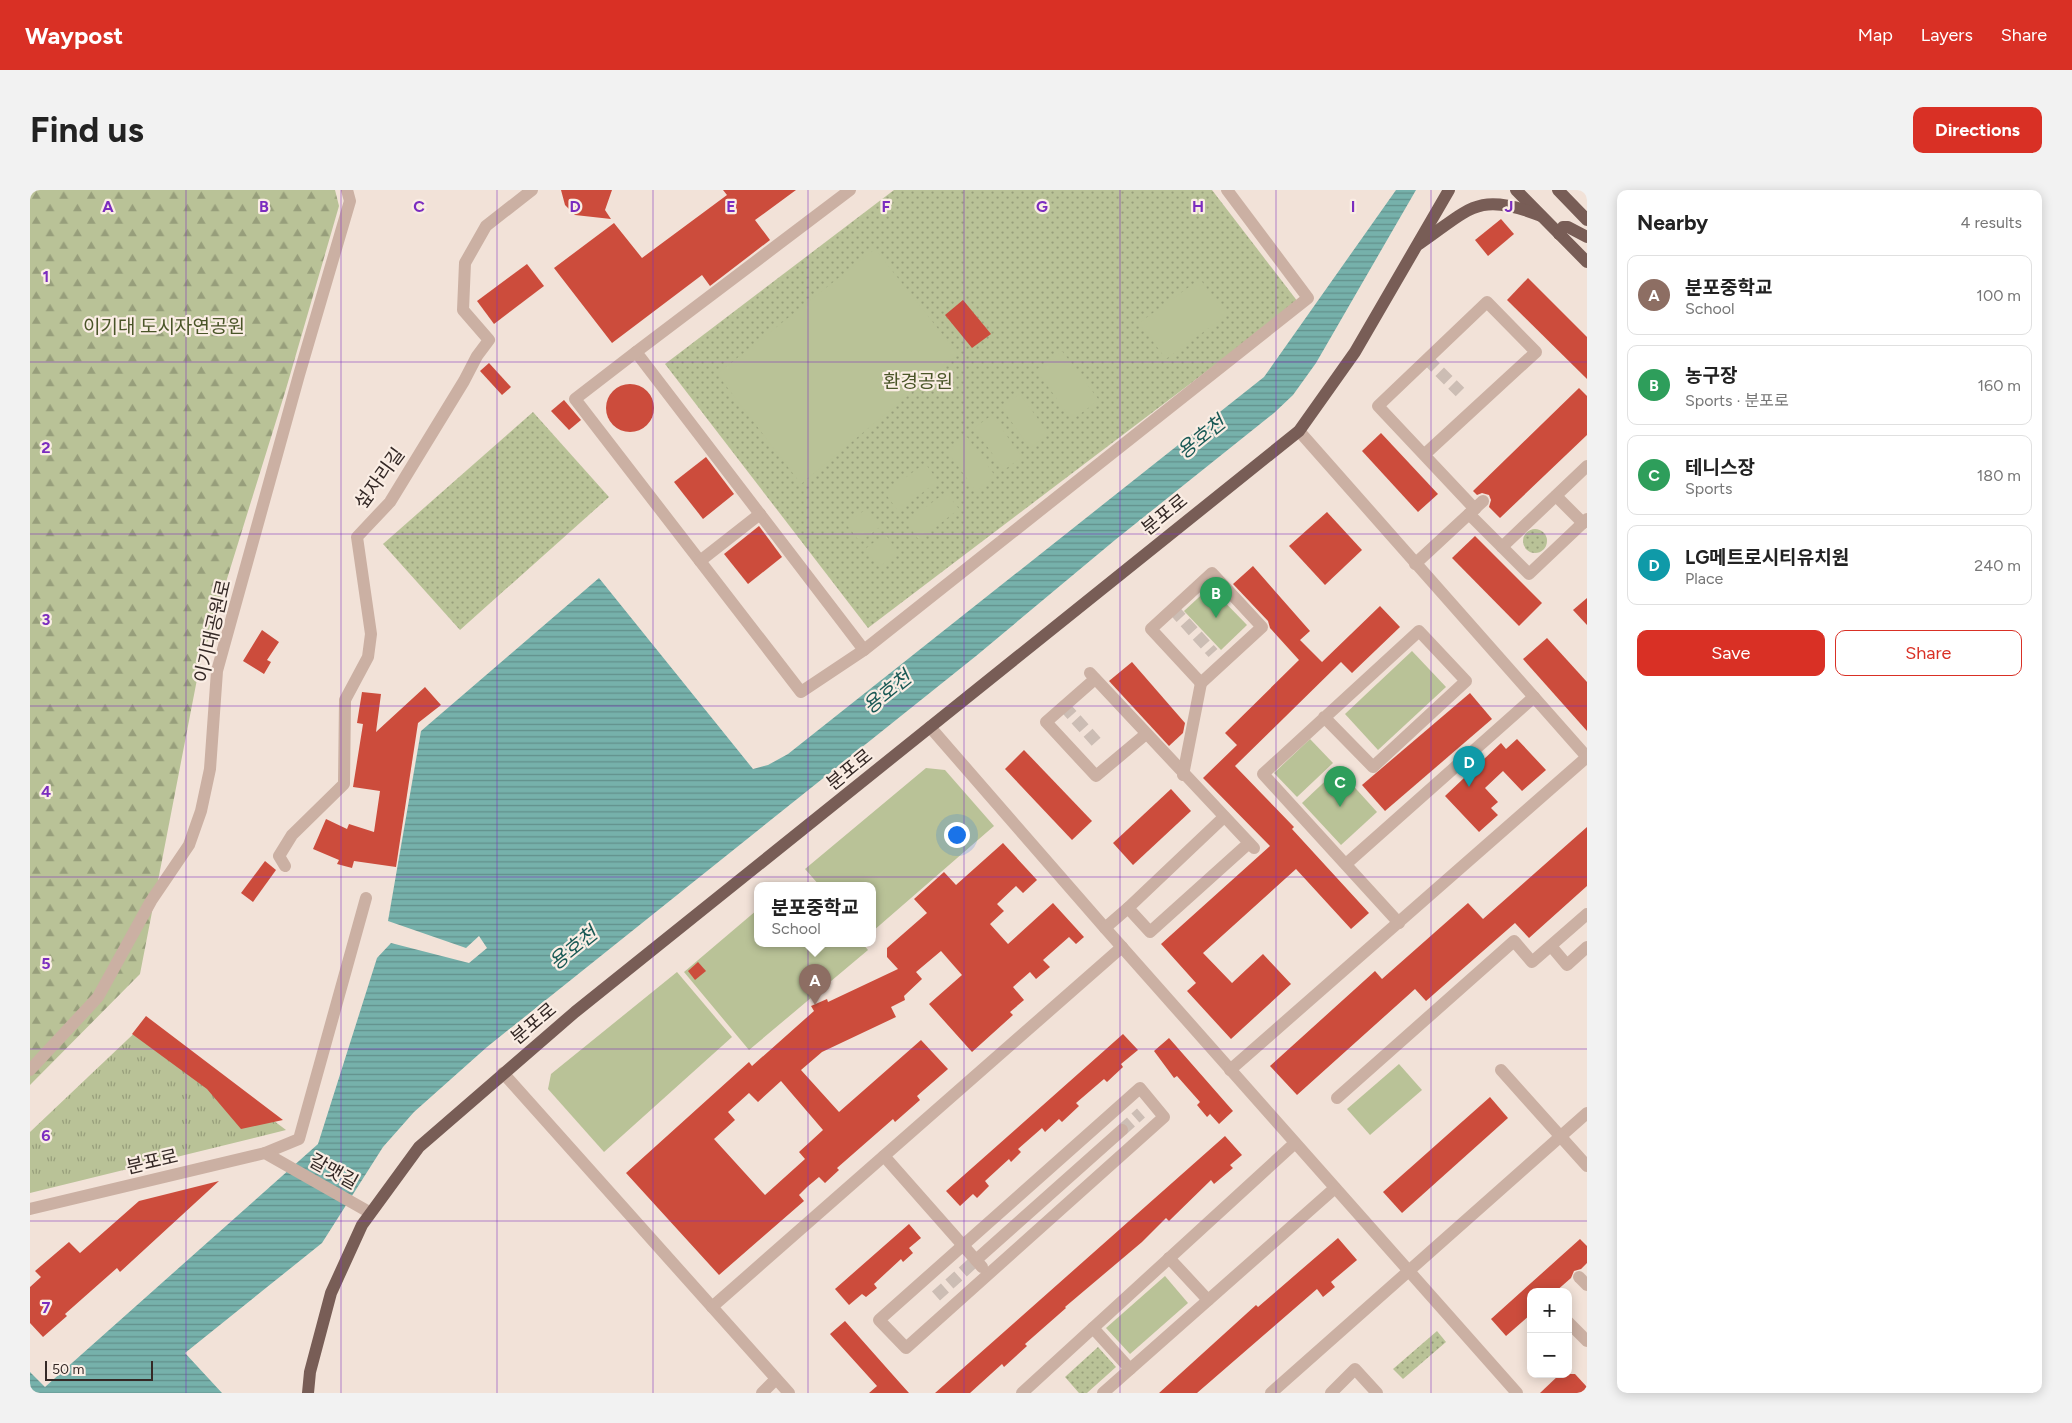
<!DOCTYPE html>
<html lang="en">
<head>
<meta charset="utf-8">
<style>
	body { margin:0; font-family:Figtree,"Noto Sans KR",sans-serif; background:#f2f2f2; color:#222 }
	.controls { position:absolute; right:15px; bottom:15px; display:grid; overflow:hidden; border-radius:10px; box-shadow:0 2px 12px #0003 }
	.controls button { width:45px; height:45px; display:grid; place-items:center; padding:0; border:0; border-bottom:1px solid #e0e0e0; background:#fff; color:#222; font:25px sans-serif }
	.scale { position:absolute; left:15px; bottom:12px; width:108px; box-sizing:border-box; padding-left:5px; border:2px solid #352926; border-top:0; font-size:14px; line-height:18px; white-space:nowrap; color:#352926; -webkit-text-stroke:4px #faede4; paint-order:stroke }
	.you { position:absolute; left:926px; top:644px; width:18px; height:18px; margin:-12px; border:4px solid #fff; border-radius:50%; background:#1a73e8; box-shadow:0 0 0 8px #1a73e833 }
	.badge { display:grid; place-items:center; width:32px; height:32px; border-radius:50%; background:#d93025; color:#fff; font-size:16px; font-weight:700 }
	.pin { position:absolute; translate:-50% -41px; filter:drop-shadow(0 1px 2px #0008) }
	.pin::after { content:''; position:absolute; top:26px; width:18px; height:15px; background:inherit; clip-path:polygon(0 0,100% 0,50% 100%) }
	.popup { position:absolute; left:724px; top:692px; width:122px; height:65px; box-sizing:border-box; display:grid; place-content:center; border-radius:10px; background:#fff; filter:drop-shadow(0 1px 4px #0005); font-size:16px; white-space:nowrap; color:#767676 }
	.popup b { font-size:19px; color:#222 }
	.popup::after { content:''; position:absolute; left:50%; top:100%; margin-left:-10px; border:10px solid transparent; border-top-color:#fff }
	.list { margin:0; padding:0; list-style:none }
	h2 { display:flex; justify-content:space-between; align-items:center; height:65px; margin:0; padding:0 20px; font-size:21px }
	h2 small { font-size:16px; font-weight:400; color:#767676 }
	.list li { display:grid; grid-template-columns:32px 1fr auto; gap:15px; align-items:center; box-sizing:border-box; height:80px; margin:0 10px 10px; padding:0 10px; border:1px solid #e0e0e0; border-radius:10px }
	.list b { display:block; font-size:19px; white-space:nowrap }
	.list p { margin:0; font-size:16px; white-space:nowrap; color:#767676 }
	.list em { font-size:16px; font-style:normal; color:#767676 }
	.actions { display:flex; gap:10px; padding:15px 20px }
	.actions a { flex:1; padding:11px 0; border:1px solid #d93025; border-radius:10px; text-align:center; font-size:18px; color:#d93025 }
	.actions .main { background:#d93025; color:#fff }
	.map { position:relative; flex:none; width:1557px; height:1203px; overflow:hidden; border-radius:10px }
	header { display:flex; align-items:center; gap:30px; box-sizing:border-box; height:70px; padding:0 25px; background:#d93025; color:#fff }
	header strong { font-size:24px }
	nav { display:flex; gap:28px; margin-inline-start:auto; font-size:18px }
	.intro { display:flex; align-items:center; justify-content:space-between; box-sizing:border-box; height:120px; padding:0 30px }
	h1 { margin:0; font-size:35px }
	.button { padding:12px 22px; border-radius:10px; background:#d93025; color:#fff; font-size:18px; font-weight:700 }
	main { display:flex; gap:30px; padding:0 30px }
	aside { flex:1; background:#fff; border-radius:10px; box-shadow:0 2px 12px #0003 }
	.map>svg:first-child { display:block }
</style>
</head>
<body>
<header>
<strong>Waypost</strong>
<nav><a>Map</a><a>Layers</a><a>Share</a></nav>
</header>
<div class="intro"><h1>Find us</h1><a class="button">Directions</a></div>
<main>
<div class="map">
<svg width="1557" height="1203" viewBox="0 0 1557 1203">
	<defs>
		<pattern id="grass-tufts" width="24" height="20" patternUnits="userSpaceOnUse" patternTransform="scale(1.25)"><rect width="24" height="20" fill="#b9c297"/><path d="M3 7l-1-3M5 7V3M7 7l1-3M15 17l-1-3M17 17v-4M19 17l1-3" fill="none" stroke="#979e7b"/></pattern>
		<pattern id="forest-firs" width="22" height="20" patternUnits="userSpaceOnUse" patternTransform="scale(1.25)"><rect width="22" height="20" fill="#b9c297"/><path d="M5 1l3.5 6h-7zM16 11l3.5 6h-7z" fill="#979e7b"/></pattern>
		<pattern id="park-dots" width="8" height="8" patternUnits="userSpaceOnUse" patternTransform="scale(1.25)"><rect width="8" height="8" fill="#b9c297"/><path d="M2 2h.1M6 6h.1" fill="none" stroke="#979e7b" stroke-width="1.8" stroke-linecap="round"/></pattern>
		<pattern id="water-rules" width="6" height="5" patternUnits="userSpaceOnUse" patternTransform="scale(1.25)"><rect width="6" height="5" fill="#76b1ab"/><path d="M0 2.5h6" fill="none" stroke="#62908b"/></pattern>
	</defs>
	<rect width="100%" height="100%" fill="#f2e2d8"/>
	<polygon fill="url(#grass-tufts)" points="115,833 256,940 0,1003 0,942"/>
	<polygon fill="url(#forest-firs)" points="0,0 305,0 309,16 256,199 169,479 110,784 0,895"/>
	<g fill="url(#park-dots)">
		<polygon points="864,0 1182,0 1268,112 838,438 635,174"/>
		<polygon points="503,222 579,307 430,440 353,354"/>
		<circle cx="1505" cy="351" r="12"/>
		<polygon points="1407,1141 1416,1152 1373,1189 1363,1179"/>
		<polygon points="1068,1157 1086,1177 1057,1203 1049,1203 1035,1187"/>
	</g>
	<g fill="#b9c297">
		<polygon points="845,59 928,164 771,294 687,184"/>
		<polygon points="1170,89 1197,125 1136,169 1109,133"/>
		<polygon points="1032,161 1069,210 1042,230 1006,180"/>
		<polygon points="990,204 1019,244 1000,258 971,217"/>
		<polygon points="962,225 992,267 974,280 944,238"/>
		<polygon points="937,247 966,287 946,301 917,261"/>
		<polygon points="895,273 908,291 868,321 855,303"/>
		<polygon points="916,302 929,319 889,350 876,332"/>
		<polygon points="836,319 850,337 830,352 816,334"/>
		<polygon points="855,344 869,363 849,377 835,359"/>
		<polygon points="1180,397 1217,435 1191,460 1154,421"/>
		<polygon points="1382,461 1416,497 1348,560 1315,524"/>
		<polygon points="1280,549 1303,573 1267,607 1244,583"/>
		<polygon points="896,578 915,580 964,636 843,741 842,696 790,696 775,679"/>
		<polygon points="1308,579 1347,622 1311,655 1272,613"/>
		<polygon points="727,720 728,754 833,754 838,760 719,860 654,782"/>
		<polygon points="647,782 702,847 574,962 518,899 521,884"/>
		<polygon points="1369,874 1392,900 1340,945 1317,919"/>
		<polygon points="1135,1086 1158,1113 1100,1164 1076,1138"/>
	</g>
	<polygon fill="url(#water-rules)" points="1366,0 1386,0 1286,173 1263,205 1244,223 1085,350 946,466 457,857 384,922 353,957 292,1053 155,1163 192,1203 0,1203 0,1182 15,1197 288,954 347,768 361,753 439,773 457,758 449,746 436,758 358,731 391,541 569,388 723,579 738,575 758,564 1234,187"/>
	<g fill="#cc4c3c" fill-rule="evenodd">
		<polygon points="531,0 582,0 575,20 581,29 545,25 535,15"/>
		<polygon points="693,0 766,0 725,30 740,50 680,96 672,85 582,153 524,78 584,33 612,68 697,5"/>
		<polygon points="1471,29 1484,44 1458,66 1445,50"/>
		<polygon points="497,74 514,96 464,134 447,111"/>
		<polygon points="1498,88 1557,147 1557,189 1477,110"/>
		<polygon points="933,110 961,144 942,158 915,125"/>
		<polygon points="459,173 481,197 472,205 450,181"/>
		<circle cx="600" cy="218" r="24"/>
		<polygon points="1549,198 1557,206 1557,245 1470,328 1459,317 1461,310 1459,305 1452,303 1447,305 1443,301"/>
		<polygon points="534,210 551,230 539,240 521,221"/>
		<polygon points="1351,243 1408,304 1388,322 1332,261"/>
		<polygon points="676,267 704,304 673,329 644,292"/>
		<polygon points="1297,322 1332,360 1295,395 1259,356"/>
		<polygon points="729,336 752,367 718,394 694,364"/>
		<polygon points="1445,346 1512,413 1489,436 1422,368"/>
		<polygon points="1223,376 1280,441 1270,450 1292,472 1350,416 1370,437 1322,483 1311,472 1205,576 1264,637 1262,639 1339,723 1321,739 1266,679 1173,763 1202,793 1233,764 1261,794 1201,849 1157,801 1166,793 1131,754 1240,656 1173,588 1207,555 1195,543 1269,470 1240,438 1238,431 1203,394"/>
		<polygon points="1557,408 1557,435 1543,420"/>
		<polygon points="232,440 249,452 237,470 241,472 234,484 213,471"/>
		<polygon points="1517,448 1557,492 1557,541 1493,469"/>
		<polygon points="1102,472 1155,533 1153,543 1139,556 1079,491"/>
		<polygon points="395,497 411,515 388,533 366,677 324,671 322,678 307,674 309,670 283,659 296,629 317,639 319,634 344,642 350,601 323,597 333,534 327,533 332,502 351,504 346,542"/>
		<polygon points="1440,503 1462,529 1355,621 1332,595"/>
		<polygon points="1487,549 1516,580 1492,601 1473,581 1455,598 1468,612 1461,618 1468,625 1449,642 1415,606 1471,553 1476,559"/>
		<polygon points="994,560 1062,631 1042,650 975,579"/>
		<polygon points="1141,599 1161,621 1103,675 1083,653"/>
		<polygon points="1557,637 1557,696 1499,748 1485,733 1396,811 1385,799 1267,905 1240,876 1345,781 1352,789 1438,713 1453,729"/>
		<path d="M973,653L1007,690L993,703L986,696L967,714L974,721L960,734L978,754L1023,713L1054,747L1046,754L1039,747L1013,770L1020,777L1006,789L1000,782L983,797L994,810L980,822L983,825L942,862L899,814L932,785L911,761L886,782L892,789L874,806L875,810L861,817L866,827L792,862L771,880L809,922L891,850L918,879L887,906L890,910L865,932L863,929L807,978L809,980L795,993L789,987L777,997L769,1005L774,1011L689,1085L596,983L719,872L722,876L784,821L781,816L797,809L798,812L868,779L857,767V758L897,723L884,709L914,682L926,695ZM751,891L793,940L769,962L775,969L735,1005L684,949L705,930L698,922L719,903L728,912Z"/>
		<polygon points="235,671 246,680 223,712 211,703"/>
		<polygon points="668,772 676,781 665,790 658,781"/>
		<polygon points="116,826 253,930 211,939 177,899 102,844"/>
		<polygon points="1093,844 1108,860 1091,874 1093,877 1077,892 1074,889 1046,913 1049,916 1032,932 1029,929 1015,942 1012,938 988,959 991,962 981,972 979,969 955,991 959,996 947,1008 943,1004 930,1016 916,1001"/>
		<polygon points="1139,848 1203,921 1189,934 1180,924 1177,927 1167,915 1170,912 1147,886 1144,888 1124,861"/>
		<polygon points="1460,907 1478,928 1372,1023 1353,1002"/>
		<polygon points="1195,946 1212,965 1200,975 1203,978 1184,994 1181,990 1139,1031 1136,1028 1112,1052 1035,1117 1036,1118 995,1154 997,1156 974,1177 972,1174 940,1203 905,1203"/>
		<polygon points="189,991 90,1082 87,1078 35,1124 37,1126 13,1147 0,1133 0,1097 11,1087 5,1081 39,1052 50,1063 109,1011"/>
		<polygon points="879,1034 891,1048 879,1058 883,1063 873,1072 871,1069 844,1094 847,1098 836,1107 832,1104 819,1115 805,1099"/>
		<polygon points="1308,1048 1327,1070 1301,1092 1305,1097 1293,1107 1287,1099 1167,1203 1129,1203 1226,1115 1228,1117"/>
		<polygon points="1550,1049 1557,1056 1557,1073 1551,1079 1544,1081 1541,1088 1525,1102 1501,1102 1501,1124 1476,1146 1461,1129"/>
		<polygon points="815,1131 870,1193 879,1203 839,1203 847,1196 800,1144"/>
		<polygon points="1530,1184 1545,1184 1557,1197 1557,1203 1510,1203"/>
	</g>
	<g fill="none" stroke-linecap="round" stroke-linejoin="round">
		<g stroke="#ccbdb4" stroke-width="12" stroke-dasharray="12 6" stroke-linecap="butt">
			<polyline points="1397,169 1430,202"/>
			<polyline points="1143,419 1183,463"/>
			<polyline points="1034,516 1070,556"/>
			<polyline points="1092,940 1111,923"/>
			<polyline points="906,1106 946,1070"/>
		</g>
		<g stroke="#cbb0a3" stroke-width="12">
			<polyline points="820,0 606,162 834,460 1278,108 1197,0"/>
			<polyline points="606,162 545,209 771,502 834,460"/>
			<polyline points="1269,241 1557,567"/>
			<polyline points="1394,265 1506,162 1457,112 1348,216 1445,319"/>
			<polyline points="1526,306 1553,333"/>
			<polyline points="1439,324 1499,384 1557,329"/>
			<polyline points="1472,357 1557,276"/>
			<polyline points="670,371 730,324"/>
			<polyline points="1385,374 1453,311"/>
			<polygon points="1182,383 1232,437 1171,493 1121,439"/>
			<polyline points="1060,483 1224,658"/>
			<polyline points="1065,489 1016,532 1066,586 1116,544"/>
			<polyline points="1294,527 1343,577 1436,491 1389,441 1233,584 1369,733"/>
			<polyline points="900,537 1075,738 1487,1203"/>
			<polyline points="1153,585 1171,493"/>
			<polyline points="1194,627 1098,718 1120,742 1219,653"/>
			<polyline points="1316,674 1504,507"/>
			<polyline points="255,676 249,666 262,645 314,594 315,510 338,467 341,444 327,347 360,312 434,191 447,166 459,150 433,120 435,73 456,36 502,0"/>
			<polyline points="1075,738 1098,718"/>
			<polyline points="1521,756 1537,775 1557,757"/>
			<polyline points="0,880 68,807 121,711 159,655 171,621 180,579 187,481 269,185 320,11 317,0"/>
			<polyline points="1200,880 1557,567"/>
			<polyline points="1471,880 1557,976"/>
			<polyline points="473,883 759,1203"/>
			<polygon points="1110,898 1134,927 876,1158 849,1130"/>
			<polyline points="1307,908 1484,751 1502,772 1557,724"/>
			<polyline points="235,963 269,949 336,708"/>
			<polyline points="854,966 952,1077"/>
			<polyline points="0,1019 235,963 339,1022"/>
			<polyline points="1139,1068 1178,1110"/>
			<polyline points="946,1070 1092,940"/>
			<polyline points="1549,1087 1557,1095"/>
			<polyline points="682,1117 1092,757"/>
			<polyline points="1538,1132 1557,1151"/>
			<polyline points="1063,1138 1100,1179"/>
			<polyline points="732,1203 746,1189"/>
			<polyline points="992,1203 1265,953"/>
			<polyline points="1073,1203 1305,998"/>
			<polyline points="1241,1203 1557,923"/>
			<polyline points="1301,1203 1325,1179 1347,1203"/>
		</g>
		<g stroke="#785d56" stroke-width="12">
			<polyline points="1486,0 1557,72"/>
			<polyline points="1528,0 1557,30"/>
			<polyline points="1529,44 1533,37 1538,37 1557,47"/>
			<path d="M1389,54C1439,20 1447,0 1511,26"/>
			<polyline points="278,1203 280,1182 301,1103 332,1035 389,957 545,822 1269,241 1325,162 1419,0"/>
		</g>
	</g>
	<path fill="none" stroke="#7b2cbf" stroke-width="1" stroke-opacity="0.55" d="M156,0V1203M311,0V1203M467,0V1203M623,0V1203M778,0V1203M934,0V1203M1090,0V1203M1246,0V1203M1401,0V1203M0,172H1557M0,344H1557M0,516H1557M0,687H1557M0,859H1557M0,1031H1557"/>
	<g text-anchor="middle" stroke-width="4.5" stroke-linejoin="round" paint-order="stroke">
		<g font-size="19" fill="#4a5528" stroke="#faede4">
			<text x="134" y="143">이기대 도시자연공원</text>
			<text x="888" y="198">환경공원</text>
		</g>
		<g font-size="19" fill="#352926" stroke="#faede4">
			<text transform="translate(349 288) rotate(-54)" y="7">섶자리길</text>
			<text transform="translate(1134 324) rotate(-39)" y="7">분포로</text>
			<text transform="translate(182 441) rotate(-77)" y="7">이기대공원로</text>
			<text transform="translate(819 579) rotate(-39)" y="7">분포로</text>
			<text transform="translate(503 833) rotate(-40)" y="7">분포로</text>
			<text transform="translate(122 971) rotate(-13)" y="7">분포로</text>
			<text transform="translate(304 981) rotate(29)" y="7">갈맷길</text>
		</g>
		<g font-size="20" font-style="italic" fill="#195955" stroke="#faede4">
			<text transform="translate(1171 247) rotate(-39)" y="7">용호천</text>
			<text transform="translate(857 502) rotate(-39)" y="7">용호천</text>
			<text transform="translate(543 758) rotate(-39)" y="7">용호천</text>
		</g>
	</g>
	<g font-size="16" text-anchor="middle" font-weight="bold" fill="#7b2cbf" stroke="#faede4" stroke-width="4.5" stroke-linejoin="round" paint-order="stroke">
		<text x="78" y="22">A</text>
		<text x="234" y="22">B</text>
		<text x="389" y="22">C</text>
		<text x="545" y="22">D</text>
		<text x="701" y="22">E</text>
		<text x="856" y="22">F</text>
		<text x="1012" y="22">G</text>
		<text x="1168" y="22">H</text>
		<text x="1323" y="22">I</text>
		<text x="1479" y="22">J</text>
		<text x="16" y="92">1</text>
		<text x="16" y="263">2</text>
		<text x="16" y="435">3</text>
		<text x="16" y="607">4</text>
		<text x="16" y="779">5</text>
		<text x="16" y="951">6</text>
		<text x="16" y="1123">7</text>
	</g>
</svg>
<div class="controls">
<button>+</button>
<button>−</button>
</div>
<div class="scale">50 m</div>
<div class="you"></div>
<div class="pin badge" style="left:785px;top:815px;background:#8d6e63">A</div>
<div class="popup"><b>분포중학교</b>School</div>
<div class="pin badge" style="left:1186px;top:428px;background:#2e9e5b">B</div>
<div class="pin badge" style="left:1310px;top:617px;background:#2e9e5b">C</div>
<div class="pin badge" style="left:1439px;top:597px;background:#0f9aa8">D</div>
</div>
<aside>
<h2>Nearby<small>4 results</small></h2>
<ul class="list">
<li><span class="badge" style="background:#8d6e63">A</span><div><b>분포중학교</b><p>School</p></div><em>100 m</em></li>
<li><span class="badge" style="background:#2e9e5b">B</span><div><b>농구장</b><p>Sports · 분포로</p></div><em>160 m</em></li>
<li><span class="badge" style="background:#2e9e5b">C</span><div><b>테니스장</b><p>Sports</p></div><em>180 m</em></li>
<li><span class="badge" style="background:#0f9aa8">D</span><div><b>LG메트로시티유치원</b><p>Place</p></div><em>240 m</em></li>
</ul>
<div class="actions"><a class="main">Save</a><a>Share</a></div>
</aside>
</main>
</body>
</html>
